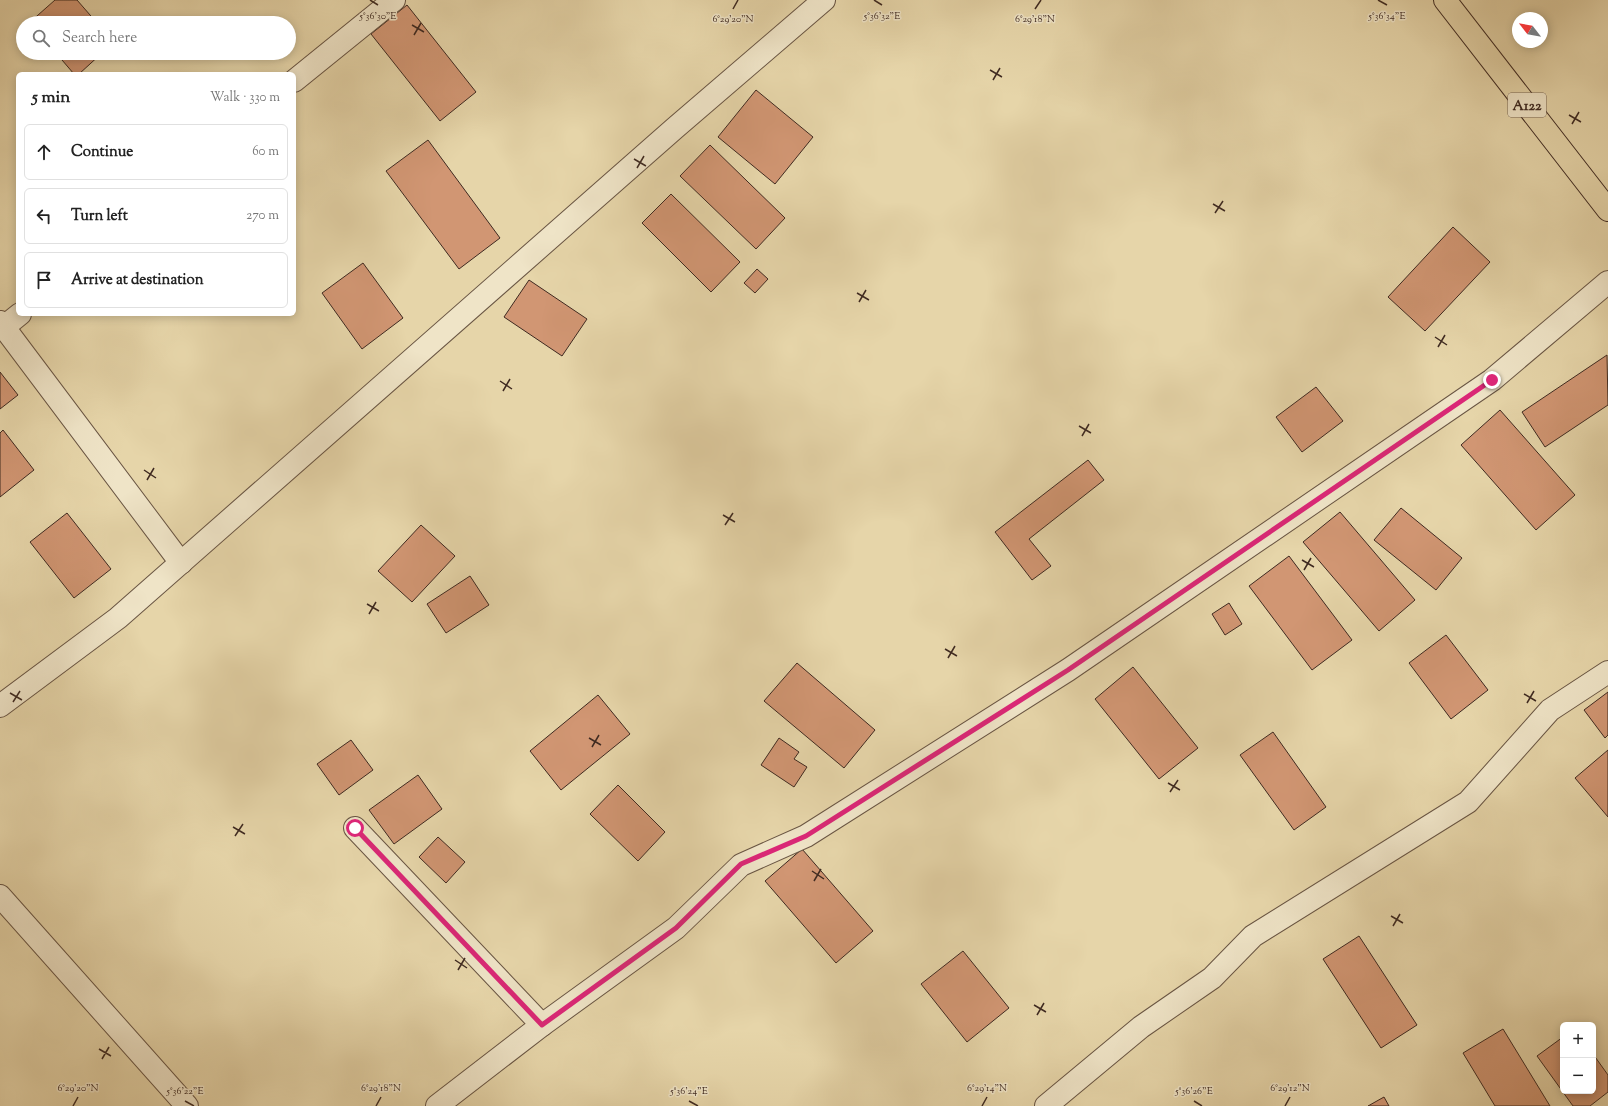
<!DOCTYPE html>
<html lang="en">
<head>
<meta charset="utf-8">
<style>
	body { margin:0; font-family:"Sorts Mill Goudy",serif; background:#f2f2f2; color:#222 }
	.controls { position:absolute; right:12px; bottom:12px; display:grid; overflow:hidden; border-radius:6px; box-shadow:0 2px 10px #0003 }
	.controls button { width:36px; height:36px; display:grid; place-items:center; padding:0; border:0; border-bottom:1px solid #e0e0e0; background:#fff; color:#222; font:20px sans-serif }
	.compass { position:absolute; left:1512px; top:12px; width:36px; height:36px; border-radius:50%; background:#fff; box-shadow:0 2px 10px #0003; rotate:301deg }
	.stop { position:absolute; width:12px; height:12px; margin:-9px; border:3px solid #db2777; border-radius:50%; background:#fff }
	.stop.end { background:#db2777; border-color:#fff; box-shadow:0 1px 4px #0008 }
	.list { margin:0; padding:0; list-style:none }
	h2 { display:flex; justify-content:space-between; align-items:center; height:52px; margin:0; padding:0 16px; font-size:17px }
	h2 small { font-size:13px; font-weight:400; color:#767676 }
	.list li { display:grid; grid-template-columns:26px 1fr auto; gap:12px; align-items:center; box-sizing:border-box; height:56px; margin:0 8px 8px; padding:0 8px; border:1px solid #e0e0e0; border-radius:6px }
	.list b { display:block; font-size:15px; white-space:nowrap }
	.list em { font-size:13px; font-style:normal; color:#767676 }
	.icon { flex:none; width:22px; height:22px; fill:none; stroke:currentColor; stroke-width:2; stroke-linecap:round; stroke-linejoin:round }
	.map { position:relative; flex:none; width:1608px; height:1106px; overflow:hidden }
	.search { position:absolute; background:#fff; box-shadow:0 2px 10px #0003; left:16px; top:16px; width:280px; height:44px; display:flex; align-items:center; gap:10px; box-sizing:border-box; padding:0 14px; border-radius:22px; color:#767676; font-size:15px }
	.panel { position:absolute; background:#fff; box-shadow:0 2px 10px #0003; left:16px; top:72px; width:280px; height:244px; border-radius:6px }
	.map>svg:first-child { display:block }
</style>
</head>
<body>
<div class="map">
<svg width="1608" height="1106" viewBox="0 0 1608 1106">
	<rect width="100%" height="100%" fill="#e6d5a9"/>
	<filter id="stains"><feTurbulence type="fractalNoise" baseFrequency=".005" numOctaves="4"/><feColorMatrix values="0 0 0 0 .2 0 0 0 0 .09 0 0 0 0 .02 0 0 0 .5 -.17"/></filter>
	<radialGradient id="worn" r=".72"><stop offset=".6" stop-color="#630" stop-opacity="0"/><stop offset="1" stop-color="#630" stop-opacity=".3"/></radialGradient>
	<g fill="#d19673" stroke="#3f2a21">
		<polygon points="55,0 77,0 97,23 29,23"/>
		<polygon points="407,5 476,92 440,121 371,34"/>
		<polygon points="56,53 102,53 79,74 74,74"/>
		<polygon points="756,90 813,137 775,184 718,137"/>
		<polygon points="428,140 500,238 459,269 386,171"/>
		<polygon points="710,145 785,218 756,249 680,176"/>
		<polygon points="671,194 740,262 711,292 642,223"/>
		<polygon points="1453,227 1490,262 1425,331 1388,297"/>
		<polygon points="363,263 403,318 362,349 322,293"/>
		<polygon points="757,269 768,279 755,293 744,283"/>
		<polygon points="529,280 587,319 562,356 504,317"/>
		<polygon points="1607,355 1608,405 1545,447 1522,412"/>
		<polygon points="0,372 18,395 0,409"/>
		<polygon points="1316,387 1343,421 1302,452 1276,417"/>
		<polygon points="1500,410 1575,495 1536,530 1461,445"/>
		<polygon points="3,430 34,470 0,497 0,433"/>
		<polygon points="1088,460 1104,480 1029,539 1051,566 1032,580 995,532"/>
		<polygon points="1401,508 1462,558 1436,590 1374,540"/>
		<polygon points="1340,512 1415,600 1379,631 1303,542"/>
		<polygon points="67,513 111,569 74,598 30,542"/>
		<polygon points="421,525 455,556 412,602 378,571"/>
		<polygon points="1289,556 1352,640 1312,670 1249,586"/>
		<polygon points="470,576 489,605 446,633 427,604"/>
		<polygon points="1229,603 1242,624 1225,635 1212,614"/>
		<polygon points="1446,635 1488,690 1451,719 1409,663"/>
		<polygon points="797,663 875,730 844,768 764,701"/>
		<polygon points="1133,667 1198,748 1159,779 1095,699"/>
		<polygon points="1608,692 1608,735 1605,738 1584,710"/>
		<polygon points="598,695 630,734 561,790 530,751"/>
		<polygon points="1273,732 1326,807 1294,830 1240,755"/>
		<polygon points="779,738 799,752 794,759 807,767 794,787 761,765"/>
		<polygon points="351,740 373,770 339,795 317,764"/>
		<polygon points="1608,750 1608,817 1575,778"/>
		<polygon points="418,775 442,809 394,844 369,810"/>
		<polygon points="618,785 665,832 638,861 590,814"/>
		<polygon points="438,837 465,862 446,883 419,857"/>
		<polygon points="802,849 873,931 836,963 765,881"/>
		<polygon points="1359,936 1417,1025 1381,1048 1323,959"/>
		<polygon points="963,951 1009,1008 967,1042 921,984"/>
		<polygon points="1503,1029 1550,1106 1495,1106 1463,1053"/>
		<polygon points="1563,1037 1563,1091 1593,1091 1593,1054 1608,1075 1608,1092 1590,1106 1573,1106 1537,1056"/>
		<polygon points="1384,1097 1389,1106 1368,1106"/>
	</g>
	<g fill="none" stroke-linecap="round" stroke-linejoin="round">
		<g stroke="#695543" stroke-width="24">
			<g id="minor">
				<polyline points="294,81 394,0"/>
				<polyline points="0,322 181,563"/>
				<polyline points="4,327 20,314"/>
				<polyline points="0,706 118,618 675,128 824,0"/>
				<polyline points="355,828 542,1025"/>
				<polyline points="0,896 187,1106"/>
				<polyline points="437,1106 542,1025 676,928 741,865 806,836 1068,670 1492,380 1608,282"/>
				<polyline points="1046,1106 1141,1027 1212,978 1253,936 1468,802 1550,710 1608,672"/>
			</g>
		</g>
		<g stroke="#3f2a21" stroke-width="24">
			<polyline id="highway" points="1445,0 1608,210"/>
		</g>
		<use href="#minor" stroke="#efe4c7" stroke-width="22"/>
		<use href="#highway" stroke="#e6d5a9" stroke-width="22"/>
	</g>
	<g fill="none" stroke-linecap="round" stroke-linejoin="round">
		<polyline stroke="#db2777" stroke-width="5" points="355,828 542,1025 676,928 741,864 806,836 1068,670 1492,380"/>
	</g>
	<path fill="none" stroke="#3f2a21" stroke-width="1.5" d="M370,0L378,5M874,0L882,5M1378,0L1387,5M733,9L738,0M1035,9L1041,0M412,25L424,32M414,35L421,23M990,70L1002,77M993,80L1000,68M1569,115L1581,122M1572,124L1579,112M634,159L646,166M637,168L644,156M1213,204L1225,211M1215,213L1223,201M857,293L869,300M859,302L866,290M1435,337L1447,345M1438,347L1445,335M500,381L512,389M503,391L510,379M1079,426L1091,433M1082,436L1089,424M144,470L156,478M147,480L154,468M723,515L735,522M725,525L733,513M1302,560L1314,567M1304,570L1311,558M367,604L379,611M369,614L376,602M945,649L957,656M948,658L955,646M10,693L22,700M1524,694L1536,701M13,702L20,691M1527,703L1534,691M589,738L601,745M592,747L599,735M1168,783L1180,790M1170,792L1178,780M233,827L245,834M235,836L243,824M812,871L824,879M814,881L821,869M1391,916L1403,923M1393,926L1400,914M455,960L467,968M458,970L465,958M1034,1005L1046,1012M1037,1015L1044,1003M99,1049L111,1056M102,1059L109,1047M185,1101L194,1106M689,1101L698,1106M1194,1101L1202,1106M73,1106L78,1097M376,1106L381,1097M982,1106L987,1097M1285,1106L1290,1097"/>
	<g text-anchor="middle" stroke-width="3" stroke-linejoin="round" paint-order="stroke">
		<rect fill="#efe4c7" stroke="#746253" stroke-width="1" x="1508" y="93" width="38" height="24" rx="3"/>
		<g font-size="14" font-weight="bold" fill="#3f2a21">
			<text x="1527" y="110">A122</text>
		</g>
	</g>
	<g font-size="10" text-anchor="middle" fill="#3f2a21" stroke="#efe4c7" stroke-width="3" stroke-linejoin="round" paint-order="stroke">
		<text x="378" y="19">5°36'30"E</text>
		<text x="882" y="19">5°36'32"E</text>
		<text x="1387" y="19">5°36'34"E</text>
		<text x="733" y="22">6°29'20"N</text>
		<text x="1035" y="22">6°29'18"N</text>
		<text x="78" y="1091">6°29'20"N</text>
		<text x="381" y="1091">6°29'18"N</text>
		<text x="987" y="1091">6°29'14"N</text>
		<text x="1290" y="1091">6°29'12"N</text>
		<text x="185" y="1094">5°36'22"E</text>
		<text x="689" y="1094">5°36'24"E</text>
		<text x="1194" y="1094">5°36'26"E</text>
	</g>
	<rect width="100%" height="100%" filter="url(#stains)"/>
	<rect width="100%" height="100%" fill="url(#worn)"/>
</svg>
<div class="controls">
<button>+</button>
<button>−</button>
</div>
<svg class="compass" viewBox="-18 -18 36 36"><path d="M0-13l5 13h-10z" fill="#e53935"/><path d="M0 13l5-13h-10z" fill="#767676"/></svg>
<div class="stop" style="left:355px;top:828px"></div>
<div class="stop end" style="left:1492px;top:380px"></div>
<div class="search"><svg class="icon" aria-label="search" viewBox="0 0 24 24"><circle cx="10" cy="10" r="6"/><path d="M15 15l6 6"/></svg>Search here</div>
<section class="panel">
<h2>5 min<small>Walk · 330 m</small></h2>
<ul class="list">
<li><svg class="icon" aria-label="ahead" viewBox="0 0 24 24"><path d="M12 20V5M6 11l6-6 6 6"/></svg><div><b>Continue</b></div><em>60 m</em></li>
<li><svg class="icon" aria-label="left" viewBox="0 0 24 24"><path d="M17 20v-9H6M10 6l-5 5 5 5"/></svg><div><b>Turn left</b></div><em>270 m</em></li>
<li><svg class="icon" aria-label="arrive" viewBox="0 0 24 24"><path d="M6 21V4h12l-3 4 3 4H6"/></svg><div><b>Arrive at destination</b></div></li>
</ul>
</section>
</div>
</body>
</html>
